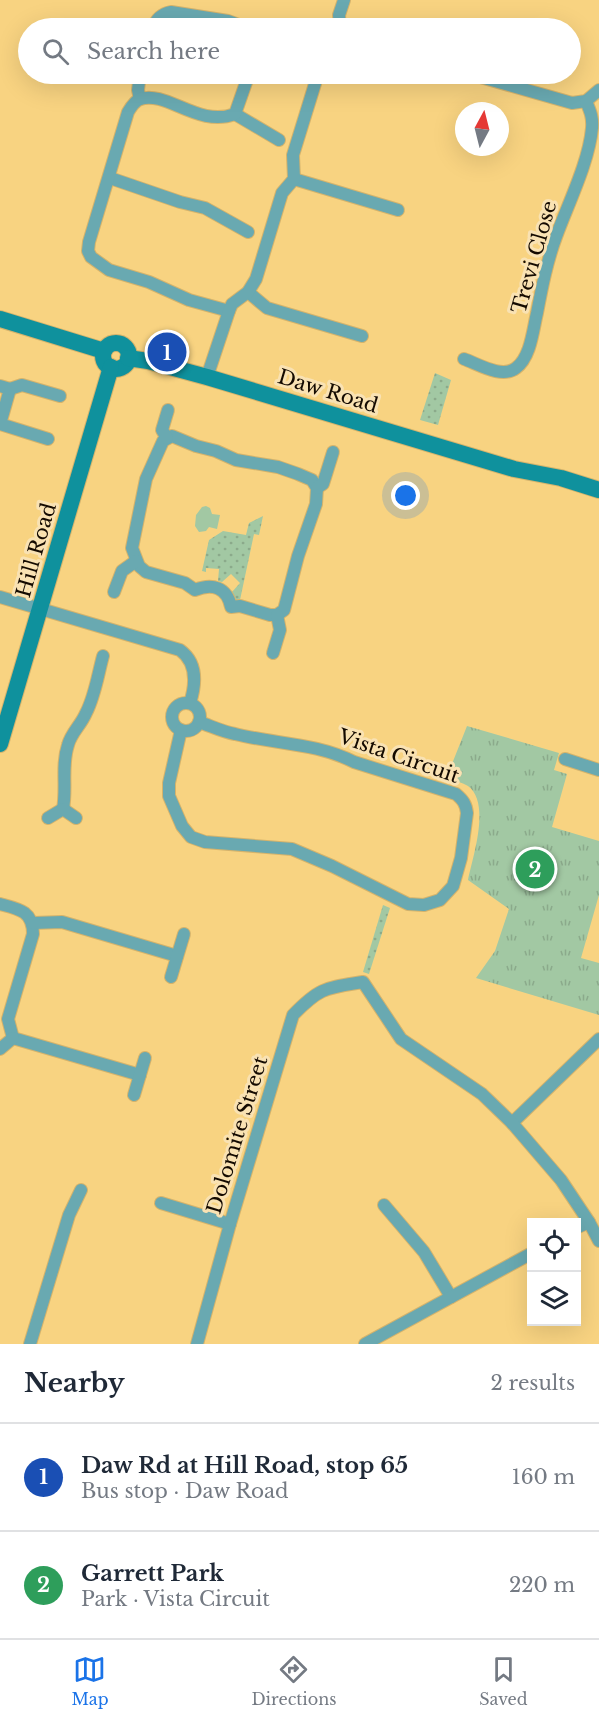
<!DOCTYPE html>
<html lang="en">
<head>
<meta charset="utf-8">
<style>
	body { margin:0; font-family:"Libre Baskerville",serif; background:#f2f2f3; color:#1f2937 }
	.controls { position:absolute; right:18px; bottom:18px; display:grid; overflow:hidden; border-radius:0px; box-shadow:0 6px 24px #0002 }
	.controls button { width:54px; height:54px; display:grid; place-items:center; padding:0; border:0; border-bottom:2px solid #e0e1e3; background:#fff; color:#1f2937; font:30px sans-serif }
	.compass { position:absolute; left:455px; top:102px; width:54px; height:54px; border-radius:50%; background:#fff; box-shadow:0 6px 24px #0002; rotate:7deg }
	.you { position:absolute; left:406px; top:496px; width:21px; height:21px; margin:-15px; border:4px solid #fff; border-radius:50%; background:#1a73e8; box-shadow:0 0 0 9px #1a73e833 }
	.badge { display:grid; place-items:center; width:39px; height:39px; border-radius:50%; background:#1a73e8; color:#fff; font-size:20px; font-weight:700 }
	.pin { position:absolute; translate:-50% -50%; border:3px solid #fff; box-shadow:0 2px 6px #0006 }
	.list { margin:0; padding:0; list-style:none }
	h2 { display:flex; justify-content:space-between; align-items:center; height:78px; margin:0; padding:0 24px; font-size:26px }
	h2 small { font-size:20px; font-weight:400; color:#747a83 }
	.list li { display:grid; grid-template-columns:39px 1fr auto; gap:18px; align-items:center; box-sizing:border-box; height:108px; padding:0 24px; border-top:2px solid #e0e1e3 }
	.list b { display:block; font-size:22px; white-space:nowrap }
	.list p { margin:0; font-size:20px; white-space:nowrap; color:#747a83 }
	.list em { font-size:20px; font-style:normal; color:#747a83 }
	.icon { flex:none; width:33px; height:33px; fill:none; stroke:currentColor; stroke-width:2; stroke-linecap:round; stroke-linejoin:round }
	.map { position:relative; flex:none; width:599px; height:1344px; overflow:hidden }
	.search { position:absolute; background:#fff; box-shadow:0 6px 24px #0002; left:18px; right:18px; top:18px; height:66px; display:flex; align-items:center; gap:15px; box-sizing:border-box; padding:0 21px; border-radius:33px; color:#747a83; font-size:22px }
	.sheet { height:294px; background:#fff }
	nav { display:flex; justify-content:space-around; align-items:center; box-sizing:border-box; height:84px; border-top:2px solid #e0e1e3; background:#fff; font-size:16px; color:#747a83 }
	nav a { display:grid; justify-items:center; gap:3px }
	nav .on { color:#1a73e8 }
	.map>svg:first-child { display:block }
</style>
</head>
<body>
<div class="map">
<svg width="599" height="1344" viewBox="0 0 599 1344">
	<defs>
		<pattern id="grass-dots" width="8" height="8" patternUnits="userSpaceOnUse" patternTransform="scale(1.5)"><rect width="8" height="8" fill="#a2c8a3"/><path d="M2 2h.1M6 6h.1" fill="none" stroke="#8baa8b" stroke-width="1.8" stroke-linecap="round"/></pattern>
		<pattern id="park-tufts" width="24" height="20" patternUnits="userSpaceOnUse" patternTransform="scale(1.5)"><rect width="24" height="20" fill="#a2c8a3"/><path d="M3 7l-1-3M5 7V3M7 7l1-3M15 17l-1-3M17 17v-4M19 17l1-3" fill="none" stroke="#8baa8b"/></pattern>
	</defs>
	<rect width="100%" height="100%" fill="#f8d381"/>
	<g fill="url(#grass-dots)">
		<polygon points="435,373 451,380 438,425 420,420"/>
		<polygon points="263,516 259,535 254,534 240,600 236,600 232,592 240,583 231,574 222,582 218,581 219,569 206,568 206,572 202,571 209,540 223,531 246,535 249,523"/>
		<polygon points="383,905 390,908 369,974 363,972"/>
	</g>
	<path fill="url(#park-tufts)" d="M467,726L559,753L554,770L567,774L552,827L599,841V895L581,958L599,963V1015L476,978L495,951L509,909L468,880C473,856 491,803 468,786C462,782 453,781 446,779Z"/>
	<polygon fill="#a2c8a3" points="206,506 210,508 212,514 220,515 217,529 209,527 206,531 199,532 195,526 196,515 202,507"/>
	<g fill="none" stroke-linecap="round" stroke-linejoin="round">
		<g stroke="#d4b36c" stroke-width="14">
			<g id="street">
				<path d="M153,28C156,19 161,14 171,12L228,21L247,28"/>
				<polyline points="340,28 339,15 344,0"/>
				<polyline points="140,74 138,90 140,99"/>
				<polyline points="470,74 572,103 586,101 599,90"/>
				<polyline points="235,114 279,140"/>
				<polyline points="110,178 180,202 205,208 248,232"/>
				<polyline points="294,179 398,210"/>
				<polyline points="248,292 267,308 362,336"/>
				<path d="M229,311L189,300L149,282L109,270L91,257L88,251L89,242L128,112C131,107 135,101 140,99C167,90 198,128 235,114L249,74"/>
				<path d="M464,359C478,364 502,379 516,368C531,357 533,329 537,313C542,287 547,261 556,237C568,204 589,162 592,128C593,117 590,111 586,101"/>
				<polyline points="207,377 229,311 232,304 248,292 256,279 282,193 294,179 293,155 318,74"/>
				<polyline points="0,386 10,389 0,424 48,439"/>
				<polyline points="10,389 22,385 60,396"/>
				<path d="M172,436L196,446L216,451L236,460L278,467L298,474L312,480L317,488L316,504L298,556L284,610L277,615H270L240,606L231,607C227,587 212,583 195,590L185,583L146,572L139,566L132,548L146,479L163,441Z"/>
				<polyline points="167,438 162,430 168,410"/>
				<polyline points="317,488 323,484 333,452"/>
				<polyline points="114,592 122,571 136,561"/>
				<path d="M0,597L180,650C198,663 196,684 190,703"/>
				<polyline points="273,653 280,630 277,615"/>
				<circle cx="186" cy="717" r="14"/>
				<path d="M181,730L169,783V796L182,826L191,837L205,842L292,849L332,866L408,904L424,905L440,900L453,886L461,858L467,813C466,804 463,800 456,794L354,762C317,743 275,744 235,734C223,732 211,726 199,722"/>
				<polyline points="565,759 599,770"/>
				<path d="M63,809C67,788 61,766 68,745C71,733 81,725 86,713C95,696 98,674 103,656"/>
				<polyline points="48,818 63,809 76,818"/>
				<path d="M0,904C19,909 33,911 33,934L8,1019L13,1038L140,1075"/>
				<polyline points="33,923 62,922 177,956"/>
				<polyline points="171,977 184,934"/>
				<polyline points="0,1049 13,1038"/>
				<polyline points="134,1095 145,1058"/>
				<polyline points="512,1123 599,1039"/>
				<polyline points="161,1203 230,1224"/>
				<polyline points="384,1205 424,1252 451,1297"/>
				<polyline points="576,1228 589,1222"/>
				<polyline points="30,1344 69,1215 81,1190"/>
				<path d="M197,1344L230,1224L293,1015C320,987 326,988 363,982L401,1039L482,1094L512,1123L561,1180L589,1222L599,1241"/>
				<polyline points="365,1344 532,1253"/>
			</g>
		</g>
		<g stroke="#d4b36c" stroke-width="18">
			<g id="secondary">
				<polyline points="0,319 104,351"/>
				<circle cx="116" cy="356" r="13"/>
				<polyline points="128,358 148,361 207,377 514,469 561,478 599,490"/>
				<polyline points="0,744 111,367"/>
			</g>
		</g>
		<use href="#street" stroke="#69a9b1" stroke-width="12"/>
		<use href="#secondary" stroke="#0f919d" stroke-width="16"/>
	</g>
	<g text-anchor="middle" stroke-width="6" stroke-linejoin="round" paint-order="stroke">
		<g font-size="20" fill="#140a00" stroke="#f9e2b3">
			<text transform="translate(534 257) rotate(-74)" y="7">Trevi Close</text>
			<text transform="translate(328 391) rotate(17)" y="7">Daw Road</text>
			<text transform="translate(36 550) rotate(-74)" y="7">Hill Road</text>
			<text transform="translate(399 756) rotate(19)" y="7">Vista Circuit</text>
			<text transform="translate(237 1135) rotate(-73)" y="7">Dolomite Street</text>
		</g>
	</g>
</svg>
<div class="controls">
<button><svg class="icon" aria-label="locate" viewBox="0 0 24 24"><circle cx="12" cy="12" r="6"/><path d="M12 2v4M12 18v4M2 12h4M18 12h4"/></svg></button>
<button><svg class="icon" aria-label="layers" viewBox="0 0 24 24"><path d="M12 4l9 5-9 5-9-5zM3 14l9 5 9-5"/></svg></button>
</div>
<svg class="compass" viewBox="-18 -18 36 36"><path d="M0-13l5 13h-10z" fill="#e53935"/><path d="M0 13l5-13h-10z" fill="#747a83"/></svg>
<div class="you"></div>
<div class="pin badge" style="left:167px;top:352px;background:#1a4fb4">1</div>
<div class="pin badge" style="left:535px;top:869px;background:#2e9e5b">2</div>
<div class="search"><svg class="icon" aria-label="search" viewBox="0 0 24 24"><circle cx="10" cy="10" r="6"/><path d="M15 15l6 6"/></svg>Search here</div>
</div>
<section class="sheet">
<h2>Nearby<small>2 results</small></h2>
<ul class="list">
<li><span class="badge" style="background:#1a4fb4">1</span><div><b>Daw Rd at Hill Road, stop 65</b><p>Bus stop · Daw Road</p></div><em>160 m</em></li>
<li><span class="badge" style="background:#2e9e5b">2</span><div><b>Garrett Park</b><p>Park · Vista Circuit</p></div><em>220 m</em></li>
</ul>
</section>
<nav>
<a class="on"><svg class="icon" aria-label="map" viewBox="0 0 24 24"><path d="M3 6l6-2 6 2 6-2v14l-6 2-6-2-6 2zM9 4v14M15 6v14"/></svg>Map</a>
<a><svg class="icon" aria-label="directions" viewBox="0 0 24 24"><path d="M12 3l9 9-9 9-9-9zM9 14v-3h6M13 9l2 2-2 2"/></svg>Directions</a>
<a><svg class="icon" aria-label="saved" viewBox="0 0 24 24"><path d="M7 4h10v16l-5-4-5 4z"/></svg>Saved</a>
</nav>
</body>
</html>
